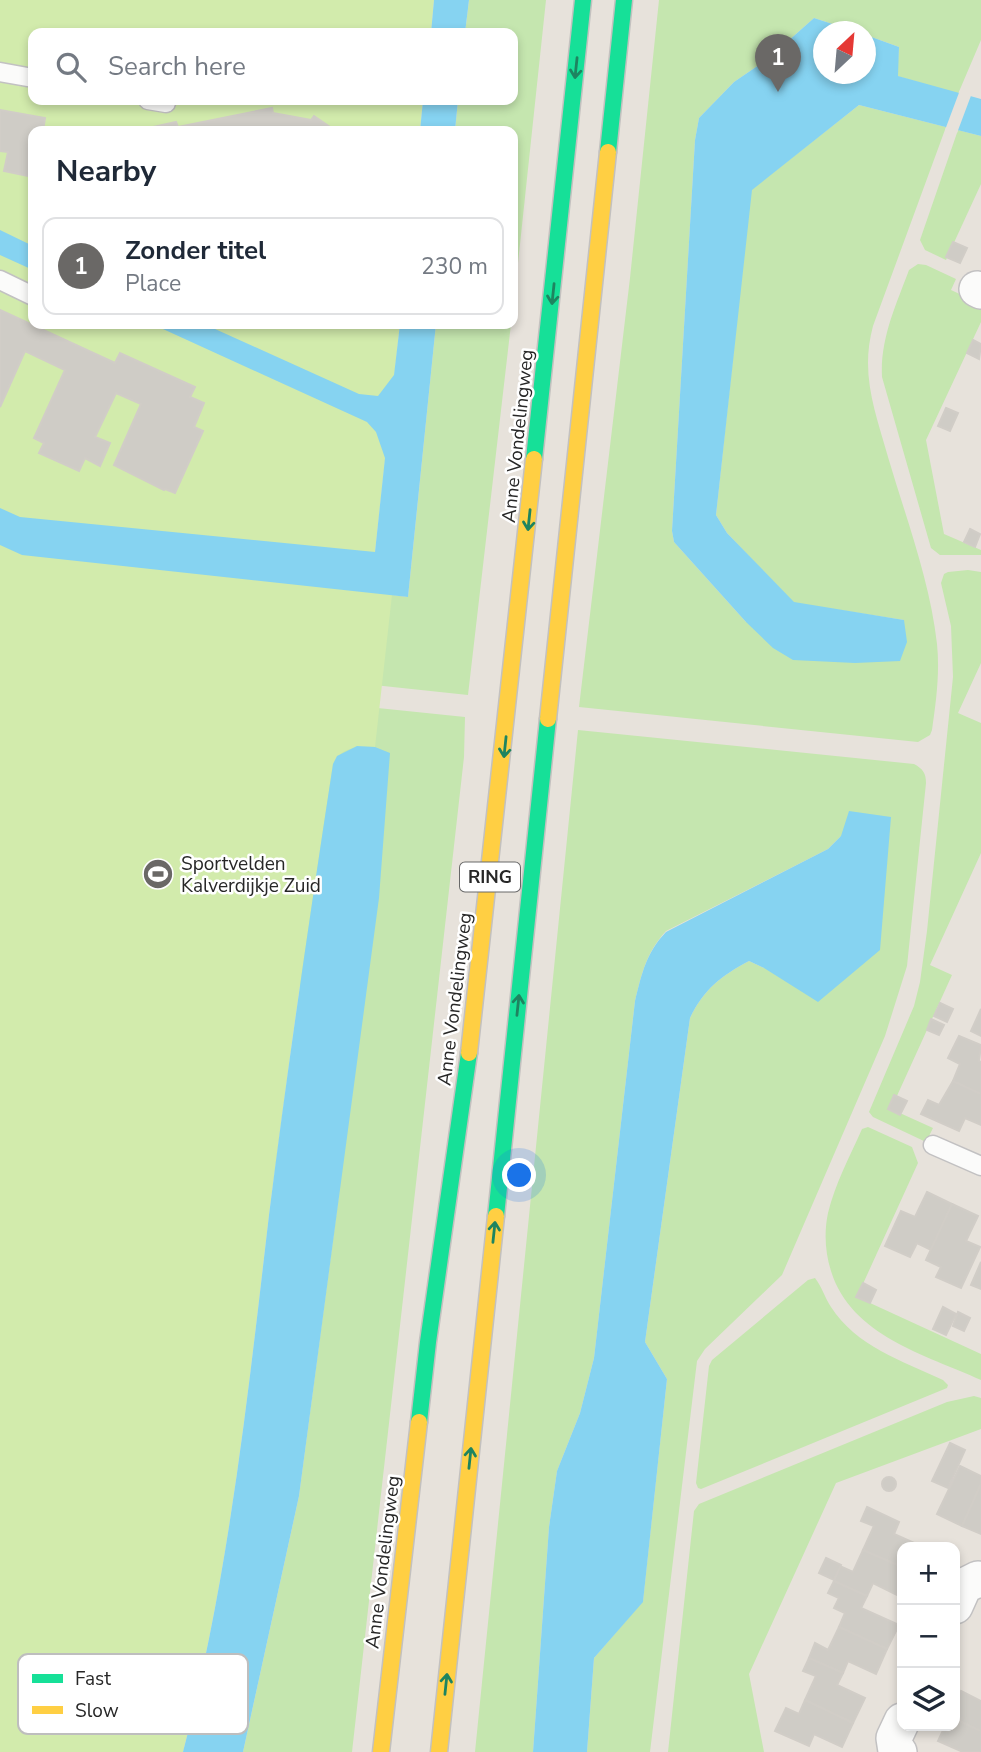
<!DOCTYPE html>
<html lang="en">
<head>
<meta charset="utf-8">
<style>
	body { margin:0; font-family:"Nunito Sans",sans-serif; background:#f6f6f7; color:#1f2937 }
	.controls { position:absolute; right:21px; bottom:21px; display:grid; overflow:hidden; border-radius:14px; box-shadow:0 4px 10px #0003 }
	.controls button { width:63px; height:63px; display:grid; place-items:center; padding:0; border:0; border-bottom:2px solid #e0e1e3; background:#fff; color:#1f2937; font:35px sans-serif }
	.compass { position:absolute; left:813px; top:21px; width:63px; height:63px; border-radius:50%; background:#fff; box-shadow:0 4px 10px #0003; rotate:26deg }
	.you { position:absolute; left:520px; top:1176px; width:24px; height:24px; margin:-18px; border:5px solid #fff; border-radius:50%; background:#1a73e8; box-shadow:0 0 0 10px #1a73e833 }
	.badge { display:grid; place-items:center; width:46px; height:46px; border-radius:50%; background:#6a6866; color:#fff; font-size:23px; font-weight:700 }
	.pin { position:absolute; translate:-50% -58px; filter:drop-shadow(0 2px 4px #0008) }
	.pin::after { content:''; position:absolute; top:37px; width:24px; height:21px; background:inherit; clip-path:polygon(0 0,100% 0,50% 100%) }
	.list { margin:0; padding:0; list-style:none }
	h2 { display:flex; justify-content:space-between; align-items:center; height:91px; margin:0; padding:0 28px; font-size:30px }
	h2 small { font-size:23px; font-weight:400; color:#747a83 }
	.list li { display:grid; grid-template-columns:46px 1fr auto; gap:21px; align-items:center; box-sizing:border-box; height:98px; margin:0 14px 14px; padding:0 14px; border:2px solid #e0e1e3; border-radius:14px }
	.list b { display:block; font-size:26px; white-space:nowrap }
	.list p { margin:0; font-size:23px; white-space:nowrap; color:#747a83 }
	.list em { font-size:23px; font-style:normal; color:#747a83 }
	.icon { flex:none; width:38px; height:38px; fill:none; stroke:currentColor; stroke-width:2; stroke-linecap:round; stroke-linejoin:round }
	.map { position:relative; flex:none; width:981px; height:1752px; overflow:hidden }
	.search { position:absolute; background:#fff; box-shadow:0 4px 10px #0003; left:28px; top:28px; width:490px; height:77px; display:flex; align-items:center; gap:18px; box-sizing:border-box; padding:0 24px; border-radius:14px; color:#747a83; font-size:26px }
	.panel { position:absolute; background:#fff; box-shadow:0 4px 10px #0003; left:28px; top:126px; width:490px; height:203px; border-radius:14px }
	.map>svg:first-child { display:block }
</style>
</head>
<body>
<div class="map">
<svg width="981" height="1752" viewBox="0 0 981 1752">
	<rect width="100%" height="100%" fill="#e7e2db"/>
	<g fill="#c5e6af">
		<polygon points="469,0 546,0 513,310 513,131 455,131 458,100 513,100 513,33 465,33"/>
		<path d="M659,0H981V40L958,94L897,76L899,47L866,35V32L854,31L814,18L769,58L734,82L699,118L695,140L672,531L674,542L746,622L904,620L794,603L727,533L716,515L751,190L859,105L946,127L873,326C860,374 875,411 888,457C906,518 930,581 937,644C940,673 936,702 932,730L930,735L918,742L579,707L630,278Z"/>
		<polygon points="958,130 981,136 981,184 946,260 925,250 920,240"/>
		<path d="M918,264L926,265L956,279L951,290L981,304V322L926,440L944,534L981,550V555H940L931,548L882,377C880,339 896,305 909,270Z"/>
		<polygon points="436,324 511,324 468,695 176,664 0,545 408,597"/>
		<polygon points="968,570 981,572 981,663 958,713 981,723 981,853 930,965 952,975 891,1109 933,1128 926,1142 873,1117 869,1112 914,1006 920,982 927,931 953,677 951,626 941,583 944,574 948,572"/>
		<polygon points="174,687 465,717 464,757 352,1752 243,1752 299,1496 339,1194 299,983 275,1168 183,1752"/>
		<path d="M578,730L914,764C923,769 926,773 926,783L907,966L885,1036L782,1275L705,1349L697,1361L650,1752H587L594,1658L643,1601L667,1379L645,1342L690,1018C704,989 721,976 749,961L764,968L841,836L828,849L666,931C646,953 642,973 635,1001L594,1358L580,1413L557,1471L549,1527L533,1752H475Z"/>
		<path d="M868,1127L912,1147L918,1163L857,1297L981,1354V1380C926,1355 851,1336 831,1271C825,1252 824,1232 828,1213C835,1184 850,1156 862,1129Z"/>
		<path d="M815,1278C822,1287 825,1298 831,1307C856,1346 902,1361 943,1380L948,1385L947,1388L701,1489L698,1488L696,1483L709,1366L712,1360L808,1280Z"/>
		<polygon points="974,1396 981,1398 981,1429 836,1483 749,1674 764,1752 668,1752 694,1511 699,1504 947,1402"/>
	</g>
	<path fill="#d2ebac" d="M0,0H434L431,33H33V100H423L420,131H33V324H400L375,552L392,595L375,747C358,746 341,747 333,764C310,914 288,1064 269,1215C248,1394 229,1576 183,1752H0Z"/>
	<g fill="#86d3f1">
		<polygon points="434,0 469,0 465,33 431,33"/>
		<polygon points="814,18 854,31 824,32 824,74 866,74 866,35 899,47 898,76 981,99 981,136 859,105 752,190 716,515 727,533 794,602 904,620 907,642 900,661 855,663 793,660 773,648 746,622 674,542 672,531 695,140 699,118 734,82 769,58"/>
		<polygon points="423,100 458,100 455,131 420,131"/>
		<polygon points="0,230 33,246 33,270 0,255"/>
		<polygon points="152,324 204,324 359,394 378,396 394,375 400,324 436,324 408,597 22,555 0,545 0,508 20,517 375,552 385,458 376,432 367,422"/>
		<path d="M357,746L375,747L390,753L379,898L299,1496L243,1752H183C229,1576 248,1394 269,1215C288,1064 310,914 333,764L337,756Z"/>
		<path d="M849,811L891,817L880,950L818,1002L764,968L749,961C721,976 704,989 690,1018L645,1342L667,1379L643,1602L594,1658L587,1752H533L549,1527L557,1471L580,1413L594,1358L635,1001C642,973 646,953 666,932L828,849L841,836Z"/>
	</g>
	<polygon fill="#e7e2db" points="960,90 972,93 957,133 945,130"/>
	<g fill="#cfccc6" stroke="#d1cdc7" stroke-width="2">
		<polygon points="272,108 273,113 311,120 314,116 336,131 144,131 144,129 176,122 178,127"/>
		<polygon points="0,110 45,118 43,131 33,131 33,177 4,171 8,152 0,151"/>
		<polygon points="953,242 967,248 960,263 946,257"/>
		<polygon points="0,310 115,363 120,353 195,387 190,397 204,403 194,427 203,431 175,493 165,489 164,490 114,465 141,404 116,393 95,437 110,443 100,466 85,458 79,471 39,453 44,443 34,438 65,370 25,351 0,407"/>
		<polygon points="973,340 981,344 979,359 967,353"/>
		<polygon points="946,408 958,413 950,431 938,426"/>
		<polygon points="970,529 980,534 975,547 964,542"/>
		<polygon points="940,1003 953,1009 947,1022 934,1016"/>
		<polygon points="981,1009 981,1036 971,1031"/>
		<polygon points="931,1019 944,1025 939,1035 927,1030"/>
		<polygon points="959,1036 981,1045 979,1061 981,1062 981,1094 953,1081 960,1064 948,1058"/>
		<polygon points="953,1081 981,1094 981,1125 965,1118 959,1131 921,1114 928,1100 939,1105"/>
		<polygon points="894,1095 907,1101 900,1115 888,1109"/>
		<polygon points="927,1192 952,1204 931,1250 917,1243 910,1257 885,1246 901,1211 915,1217"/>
		<polygon points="952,1204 978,1216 966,1241 980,1247 961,1288 936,1277 941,1267 926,1260"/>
		<polygon points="981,1262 981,1289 971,1285"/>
		<polygon points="863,1283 876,1290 870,1303 856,1297"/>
		<polygon points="943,1307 956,1314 946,1335 933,1329"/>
		<polygon points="958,1312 970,1318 964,1331 953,1326"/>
		<polygon points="950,1443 965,1450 948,1488 932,1481"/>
		<polygon points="960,1466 981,1476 981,1484 962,1526 937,1514"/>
		<circle cx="889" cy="1484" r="7"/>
		<polygon points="981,1484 981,1534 962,1526"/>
		<polygon points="867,1507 899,1522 894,1534 923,1547 902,1547 902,1567 863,1550 874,1526 861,1521"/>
		<polygon points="863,1550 902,1567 901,1597 873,1583 867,1596 834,1581 840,1566 853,1572"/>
		<polygon points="826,1558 841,1565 834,1580 819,1573"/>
		<polygon points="834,1581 867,1596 861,1608 899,1625 887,1649 839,1627 845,1613 834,1608 839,1598 828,1593"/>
		<polygon points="839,1627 887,1649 876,1674 848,1661 843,1673 809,1658 815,1643 828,1650"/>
		<polygon points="809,1658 843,1673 837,1685 865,1698 853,1723 805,1700 816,1676 803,1671"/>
		<polygon points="961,1691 981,1701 981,1731 955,1719 955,1705"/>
		<polygon points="805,1700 853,1723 842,1747 814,1734 809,1746 775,1731 786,1708 799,1714"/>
		<polygon points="955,1719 981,1731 981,1752 963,1752 938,1741 945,1726 955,1726"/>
	</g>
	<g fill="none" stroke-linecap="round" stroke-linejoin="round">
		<g stroke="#c2c1c2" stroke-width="21">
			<g id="lane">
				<polyline points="0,72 33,78"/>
				<polyline points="148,100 166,103"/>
				<polyline points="0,280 33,296"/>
				<polyline points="933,1145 981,1166"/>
			</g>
		</g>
		<g stroke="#c2c1c2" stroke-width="38">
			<g id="street">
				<polyline points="977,289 981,291"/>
				<polyline points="955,1606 964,1586 978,1579 981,1580"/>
				<polyline points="899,1752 896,1751 894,1738 902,1721"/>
			</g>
		</g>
		<g stroke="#c3c1bf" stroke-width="19">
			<g id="fast">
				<polyline points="608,152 624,0"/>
				<polyline points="534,459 583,0"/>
				<polyline points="496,1216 548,719"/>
				<polyline points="419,1422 428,1342 469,1053"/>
			</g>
		</g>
		<g stroke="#c3c1bf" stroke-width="19">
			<g id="slow">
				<polyline points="548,719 608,152"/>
				<polyline points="469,1053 534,459"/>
				<polyline points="381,1752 419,1422"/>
				<polyline points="439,1752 496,1216"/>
			</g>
		</g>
		<use href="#lane" stroke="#fbfbfa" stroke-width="18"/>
		<use href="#street" stroke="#fbfbfa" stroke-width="35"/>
		<use href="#fast" stroke="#16e098" stroke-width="16"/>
		<use href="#slow" stroke="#ffcf43" stroke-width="16"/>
	</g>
	<defs><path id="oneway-shaft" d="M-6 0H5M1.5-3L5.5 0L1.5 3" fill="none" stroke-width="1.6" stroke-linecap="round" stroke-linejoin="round" transform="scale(1.75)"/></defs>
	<g stroke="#1e8460">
		<use href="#oneway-shaft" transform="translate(576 68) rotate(96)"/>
		<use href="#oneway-shaft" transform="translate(553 294) rotate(96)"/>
		<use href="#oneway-shaft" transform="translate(529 520) rotate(96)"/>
		<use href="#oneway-shaft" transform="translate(505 747) rotate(96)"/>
		<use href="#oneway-shaft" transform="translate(518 1005) rotate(-84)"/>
		<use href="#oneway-shaft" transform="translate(494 1232) rotate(-84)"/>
		<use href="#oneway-shaft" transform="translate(470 1458) rotate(-84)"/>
		<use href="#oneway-shaft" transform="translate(446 1684) rotate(-84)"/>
	</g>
	<defs>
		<g id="stadium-disc" transform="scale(1.575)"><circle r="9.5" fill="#6a6866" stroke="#fff"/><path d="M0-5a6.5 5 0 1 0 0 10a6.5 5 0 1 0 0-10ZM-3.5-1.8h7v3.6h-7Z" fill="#fff"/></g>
	</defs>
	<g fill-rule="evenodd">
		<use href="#stadium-disc" x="158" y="874"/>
	</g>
	<g text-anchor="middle" stroke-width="5" stroke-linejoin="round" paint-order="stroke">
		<rect fill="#fff" stroke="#686868" stroke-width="2" x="460" y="862.5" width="60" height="29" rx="5"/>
		<g font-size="18" font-weight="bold" fill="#272727">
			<text x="490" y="883">RING</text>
		</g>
		<g font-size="19" fill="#272727" stroke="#fff">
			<text transform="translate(517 436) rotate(-84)" y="7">Anne Vondelingweg</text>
			<text transform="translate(454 999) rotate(-83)" y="7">Anne Vondelingweg</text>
			<text transform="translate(382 1562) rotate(-83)" y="7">Anne Vondelingweg</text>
		</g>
		<g font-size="19" fill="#272727" stroke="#fff" text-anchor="start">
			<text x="181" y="870">Sportvelden<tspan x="181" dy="22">Kalverdijkje Zuid</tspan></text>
		</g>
	</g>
	<rect x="18" y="1654" width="230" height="80" rx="10" fill="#fff" stroke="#bebebe" stroke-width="2"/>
	<rect x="32" y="1674" width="31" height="9" fill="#16e098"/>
	<rect x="32" y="1706" width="31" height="8" fill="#ffcf43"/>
	<g font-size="19" fill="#272727">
		<text x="75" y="1685">Fast</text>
		<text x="75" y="1717">Slow</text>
	</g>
</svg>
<div class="controls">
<button>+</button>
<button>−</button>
<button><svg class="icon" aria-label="layers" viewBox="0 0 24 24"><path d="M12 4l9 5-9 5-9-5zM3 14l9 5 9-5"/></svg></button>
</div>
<svg class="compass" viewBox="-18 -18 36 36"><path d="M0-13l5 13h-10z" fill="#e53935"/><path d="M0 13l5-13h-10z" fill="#747a83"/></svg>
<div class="you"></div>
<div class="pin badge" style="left:778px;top:92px">1</div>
<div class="search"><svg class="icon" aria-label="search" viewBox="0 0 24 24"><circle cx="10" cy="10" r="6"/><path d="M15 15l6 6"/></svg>Search here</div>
<section class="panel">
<h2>Nearby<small></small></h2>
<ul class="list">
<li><span class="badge">1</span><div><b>Zonder titel</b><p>Place</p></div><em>230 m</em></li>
</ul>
</section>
</div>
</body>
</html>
